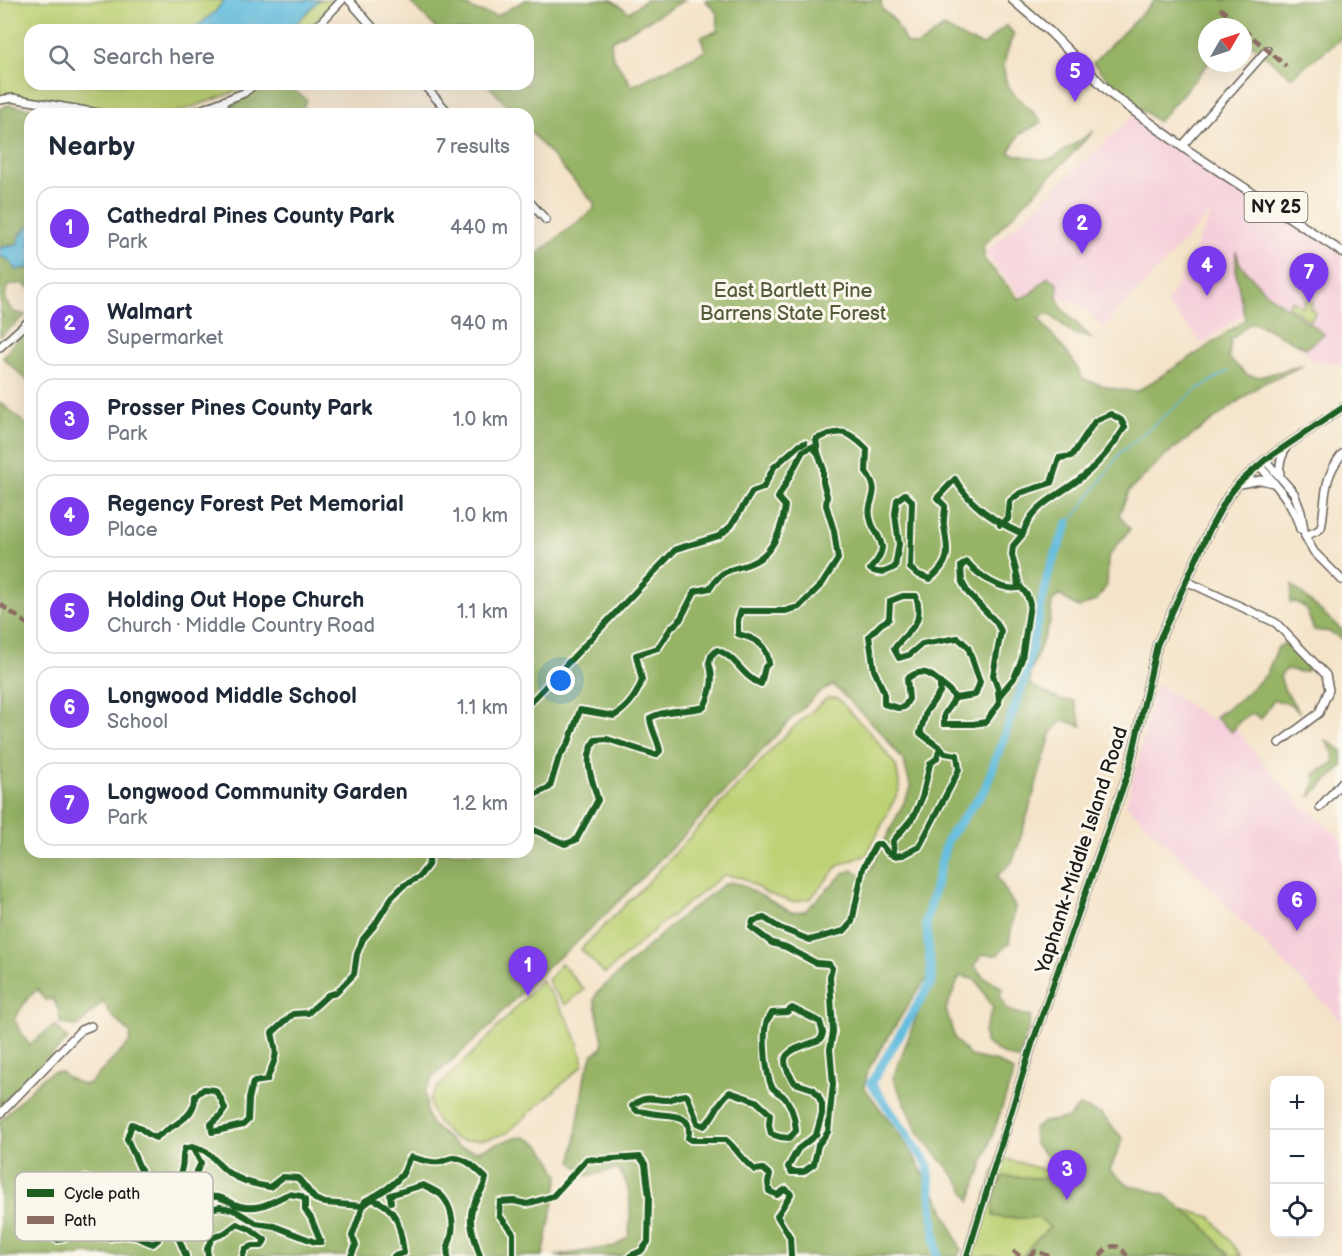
<!DOCTYPE html>
<html lang="en">
<head>
<meta charset="utf-8">
<style>
	body { margin:0; font-family:"Balsamiq Sans",sans-serif; background:#f6f6f7; color:#1f2937 }
	.controls { position:absolute; right:18px; bottom:18px; display:grid; overflow:hidden; border-radius:12px; box-shadow:0 6px 24px #0002 }
	.controls button { width:54px; height:54px; display:grid; place-items:center; padding:0; border:0; border-bottom:2px solid #e0e1e3; background:#fff; color:#1f2937; font:30px sans-serif }
	.compass { position:absolute; left:1198px; top:18px; width:54px; height:54px; border-radius:50%; background:#fff; box-shadow:0 6px 24px #0002; rotate:51deg }
	.you { position:absolute; left:561px; top:681px; width:21px; height:21px; margin:-15px; border:4px solid #fff; border-radius:50%; background:#1a73e8; box-shadow:0 0 0 9px #1a73e833 }
	.badge { display:grid; place-items:center; width:39px; height:39px; border-radius:50%; background:#7c3aed; color:#fff; font-size:20px; font-weight:700 }
	.pin { position:absolute; translate:-50% -50px; filter:drop-shadow(0 2px 3px #0008) }
	.pin::after { content:''; position:absolute; top:32px; width:21px; height:18px; background:inherit; clip-path:polygon(0 0,100% 0,50% 100%) }
	.list { margin:0; padding:0; list-style:none }
	h2 { display:flex; justify-content:space-between; align-items:center; height:78px; margin:0; padding:0 24px; font-size:26px }
	h2 small { font-size:20px; font-weight:400; color:#747a83 }
	.list li { display:grid; grid-template-columns:39px 1fr auto; gap:18px; align-items:center; box-sizing:border-box; height:84px; margin:0 12px 12px; padding:0 12px; border:2px solid #e0e1e3; border-radius:18px }
	.list b { display:block; font-size:22px; white-space:nowrap }
	.list p { margin:0; font-size:20px; white-space:nowrap; color:#747a83 }
	.list em { font-size:20px; font-style:normal; color:#747a83 }
	.icon { flex:none; width:33px; height:33px; fill:none; stroke:currentColor; stroke-width:2; stroke-linecap:round; stroke-linejoin:round }
	.map { position:relative; flex:none; width:1342px; height:1256px; overflow:hidden }
	.search { position:absolute; background:#fff; box-shadow:0 6px 24px #0002; left:24px; top:24px; width:510px; height:66px; display:flex; align-items:center; gap:15px; box-sizing:border-box; padding:0 21px; border-radius:18px; color:#747a83; font-size:22px }
	.panel { position:absolute; background:#fff; box-shadow:0 6px 24px #0002; left:24px; top:108px; width:510px; height:750px; border-radius:18px }
	.map>svg:first-child { display:block }
</style>
</head>
<body>
<div class="map">
<svg width="1342" height="1256" viewBox="0 0 1342 1256">
	<rect width="100%" height="100%" fill="#fbf7ec"/>
	<filter id="ink" filterUnits="userSpaceOnUse"><feTurbulence type="fractalNoise" baseFrequency=".0167" numOctaves="2"/><feDisplacementMap in="SourceGraphic" scale="12" xChannelSelector="R" yChannelSelector="G"/><feConvolveMatrix kernelMatrix="1 2 1 2 8 2 1 2 1" color-interpolation-filters="sRGB"/></filter>
	<filter id="wash" filterUnits="userSpaceOnUse"><feTurbulence type="fractalNoise" baseFrequency=".008" numOctaves="4" result="noise"/><feDisplacementMap in="SourceGraphic" scale="24" xChannelSelector="R" yChannelSelector="G"/><feGaussianBlur stdDeviation="1.35" result="paint"/><feColorMatrix in="noise" values="0 0 0 0 0 0 0 0 0 0 0 0 0 0 0 0 0 1.4 0 .05"/><feComposite in="paint" operator="in"/></filter>
	<g filter="url(#wash)">
		<rect width="100%" height="100%" fill="#f4e3c8"/>
		<g fill="#f5cfda">
			<polygon points="1136,113 1342,255 1342,364 1313,361 1261,301 1203,344 1167,304 1214,209 1104,327 1080,305 1045,291 1021,296 985,254"/>
			<polygon points="1156,683 1211,720 1220,709 1278,781 1299,802 1342,839 1342,1022 1126,804 1139,756"/>
		</g>
		<g fill="#bdd174" stroke="#6c7648" stroke-width="1.5">
			<polygon points="0,0 336,0 307,30 30,30 30,84 247,84 240,90 172,114 127,113 9,95 0,99"/>
			<polygon points="1307,299 1313,303 1310,308 1316,312 1310,321 1288,306 1292,300 1302,307"/>
			<polygon points="827,698 837,698 875,738 896,766 900,788 867,855 839,865 811,898 792,902 766,893 743,878 724,875 660,925 605,974 581,949 647,883 788,732"/>
			<polygon points="561,963 584,990 565,1005 551,987 548,980"/>
			<path d="M541,980C560,1007 579,1031 583,1065L507,1133L488,1139L463,1141L454,1138L438,1123L433,1114L429,1100L437,1088L486,1040Z"/>
			<polygon points="999,1157 1211,1217 1242,1256 966,1256"/>
		</g>
		<g fill="#96b366" stroke="#596841" stroke-width="1.5">
			<path d="M408,0H456L476,11L497,16L525,0H612L629,12L645,0H685L611,41L612,55L632,86L705,51L701,37L717,31L718,14L705,0H881L882,9L895,21L906,43L917,46L944,27L967,40L984,45L1006,25L1014,34C1005,54 997,77 1015,95C1024,105 1034,111 1042,122L1020,134L1009,153L1041,160L1052,159L1094,131L981,248L984,250V259L1019,299L1031,294L1048,277L1058,283L1057,298L1063,310L1091,338L1072,333L1048,313L1039,319L1072,359L1083,379L1111,388L1136,392L1201,351L1245,320L1236,274V251L1240,264L1266,293L1324,334L1306,348L1266,328L1251,322L1231,340L1229,358L1247,375L1259,377L1304,365L1262,384L1166,455L1129,491L1119,515L1130,529L1108,557L1107,585L1097,600L1079,608L1059,595L1052,602L1050,622L1030,673V685L1060,700L1074,701L1082,726L1063,720L1051,734L1018,847L1012,862L997,876L1015,907L1009,943L997,955H982L974,965L983,977L1003,988L1000,995L1008,1010L1031,1017L1019,1060L1000,1053L985,1042L984,1032L993,1008L976,980L960,976L946,1009L955,1039L970,1056L998,1062L1014,1072L970,1201L961,1184L919,1133L893,1078L934,970L913,997L868,1070L864,1087L907,1145L943,1207L961,1250L958,1256H555L615,1246L629,1236C630,1215 634,1184 617,1169L587,1176L572,1162L585,1075L593,1054L601,1049L603,1041L594,999L597,993L677,920L723,885L731,882L740,884L791,912L805,911L844,873L853,870L858,874L869,872L911,788L904,762L880,731L833,685L819,693L792,718L690,829L615,905L572,947L550,964L501,1013L492,1025L433,1077L425,1091L427,1114L431,1124L458,1147L477,1151L513,1138L525,1137L539,1144L549,1156L559,1176L543,1256H120L82,1254L80,1256H0V1121L42,1078L52,1072H61L68,1078L84,1085L91,1082L129,1043L131,1034L111,1015L103,1001L78,1027L60,1023L59,1011L53,999L45,1000L38,989L28,998L14,1019L29,1045L55,1025L68,1039L0,1105V402L30,428V852H528V261L594,209V203L528,129V114H515L487,84H528V30H438Z"/>
			<polygon points="1155,0 1342,0 1342,38 1291,77 1243,37 1243,27 1207,27 1207,63 1209,63 1158,122 1122,94 1093,63"/>
			<polygon points="263,84 286,84 307,100 300,114 231,114 231,107"/>
			<polygon points="8,105 74,114 30,114 30,224 21,234 17,244 0,248 0,109"/>
			<polygon points="0,256 10,261 16,270 27,268 30,271 30,288 21,283 7,286 5,300 13,312 26,315 0,336 0,319 3,315 0,313"/>
			<polygon points="30,326 30,383 3,358 16,340"/>
			<polygon points="1292,585 1342,630 1342,639 1330,632 1314,630 1305,607 1295,602 1290,603"/>
			<polygon points="1286,643 1307,664 1307,671 1300,672 1287,669 1280,676 1284,689 1300,713 1290,704 1274,700 1261,719 1252,713 1240,721 1232,732 1215,717 1240,699 1266,675 1278,647"/>
			<polygon points="1325,739 1342,751 1342,767 1310,797 1315,784 1314,774 1334,763 1333,752"/>
			<polygon points="1079,1106 1102,1115 1123,1139 1110,1170 1129,1185 1163,1194 1202,1224 1230,1256 1023,1256 1032,1244 1050,1227 1039,1218 1005,1218 993,1216 993,1196 1003,1176 1056,1179 1068,1190 1050,1160 1034,1143 1033,1129 1044,1122 1069,1118"/>
		</g>
		<g fill="#60bcde" stroke="#3e6c7d" stroke-width="1.5">
			<polygon points="224,0 319,0 290,30 192,30 215,12"/>
			<polygon points="30,224 30,270 27,268 16,270 10,261 0,256 0,248 17,244 21,234"/>
		</g>
		<g fill="none" stroke-linecap="round" stroke-linejoin="round">
			<polyline stroke="#60bcde" stroke-width="1.5" points="1068,523 1077,514 1121,452 1196,390 1228,371"/>
			<polyline stroke="#60bcde" stroke-width="9" points="937,1256 928,1165 871,1083 932,981 926,922 947,840 985,789 1023,684 1049,571 1068,523"/>
		</g>
	</g>
	<g filter="url(#ink)">
		<g fill="none" stroke-linecap="round" stroke-linejoin="round">
			<g stroke="#686258" stroke-width="10">
				<g id="minor">
					<polyline points="349,0 375,30"/>
					<polyline points="314,30 342,0"/>
					<polyline points="423,84 450,114"/>
					<polyline points="0,100 12,98 104,114"/>
					<polyline points="224,101 224,114"/>
					<polyline points="190,114 244,93 255,84"/>
					<polyline points="1182,146 1267,50"/>
					<polyline points="528,200 546,220"/>
					<polyline points="0,347 30,320"/>
					<polyline points="1265,460 1294,493 1301,512 1305,536 1314,552 1342,580"/>
					<path d="M1259,465C1276,485 1293,503 1300,529"/>
					<path d="M1280,474C1278,463 1283,455 1287,445"/>
					<polyline points="1240,484 1261,480 1273,483"/>
					<path d="M1305,536L1317,531L1321,528C1327,498 1321,481 1342,454"/>
					<polyline points="1186,581 1276,623 1326,675 1329,690 1319,713 1279,743"/>
					<polyline points="1320,807 1342,782"/>
					<polyline points="0,1114 81,1030 91,1026"/>
				</g>
			</g>
			<g stroke="#686258" stroke-width="11">
				<g id="major">
					<polyline points="1013,0 1050,32 1111,94 1187,150 1342,252"/>
					<polyline points="967,1256 1032,1044 1129,770 1157,645 1210,529 1227,498 1239,483 1265,460 1342,408"/>
				</g>
			</g>
			<use href="#minor" stroke="#fff" stroke-width="7"/>
			<use href="#major" stroke="#fff" stroke-width="8"/>
			<g stroke="#8d6e63" stroke-width="4.5" stroke-dasharray="9 4.5" stroke-linecap="butt">
				<polyline points="1220,8 1241,27"/>
				<polyline points="1243,29 1286,66"/>
				<polyline points="0,604 30,626"/>
				<polyline points="1013,1251 1020,1256"/>
				<polyline points="1029,1256 1036,1251 1049,1256"/>
				<path d="M1100,1256C1109,1244 1119,1242 1127,1256"/>
			</g>
			<g stroke="#fbf7ec" stroke-width="10">
				<g id="cycleway">
					<path d="M1000,525L1008,519L1010,501L1020,493L1051,483L1059,458L1072,456L1095,421L1111,414L1121,420L1125,427C1113,446 1100,463 1082,477C1061,495 1030,505 1023,534"/>
					<path d="M940,683C930,672 920,668 907,679L909,699L904,707L898,708L884,704V692L874,670L869,636L881,624L889,619L890,601L903,596H916C925,626 909,628 894,649L899,658L909,655L922,644L958,638L968,647L980,682L975,695L955,698"/>
					<path d="M999,703L998,689L993,675L1001,631L996,622L968,593L962,582L961,566L967,562C978,575 1000,591 1018,588L1017,577"/>
					<polyline points="528,705 676,549 719,536 731,526 752,492 763,488 774,467 799,445 805,443"/>
					<path d="M528,798L550,787L559,757L569,742L580,710L614,716C627,708 637,695 642,680L636,655L658,648L671,628L680,620L695,591L710,588C723,568 729,571 749,564C773,555 782,529 785,506L778,498L803,451L812,447L818,453"/>
					<path d="M528,832L534,830L565,844L576,840L598,800C592,778 582,760 595,740L607,739L656,755L660,751C658,739 651,730 650,718C665,709 687,712 704,707C711,693 715,678 709,663L711,656L717,650C736,656 742,677 761,684L765,667L769,663C766,644 755,638 738,634V620L741,611H785L799,607L822,584L838,559L834,531L826,505L827,496L823,482V467L818,453L816,439C841,428 848,430 867,449L866,472C884,496 864,499 871,521C873,530 882,538 882,548C881,556 875,564 870,569C879,575 886,572 895,567L899,544L895,514L897,500L905,494L912,501L910,568L917,574L930,579C952,561 948,551 944,526C943,520 945,513 945,506L937,498L955,479C970,506 995,522 1023,534L1013,546L1012,555L1020,586L1027,595L1030,604L1022,659L1014,678L1000,695L999,703L986,722L973,724H944V715L955,698"/>
					<polyline points="894,856 903,855 919,847 955,778 959,769 957,755 945,753 940,748"/>
					<path d="M143,1175C138,1178 109,1183 103,1183C97,1183 90,1179 83,1178L77,1187L98,1198L114,1197L124,1200L123,1208L106,1212L87,1211L75,1214L49,1212L37,1223L41,1233L58,1240L79,1231L109,1238L123,1235L136,1237L153,1244L158,1240L162,1231L150,1224L141,1223V1213L145,1207L140,1204L139,1195L143,1186L153,1189"/>
					<path d="M391,1202L390,1195L423,1185C429,1188 436,1191 441,1195C451,1205 455,1223 451,1237C449,1245 446,1248 448,1256"/>
					<path d="M186,1256L170,1218L176,1210L198,1211L220,1207L234,1210L256,1223L274,1226L315,1242H321L311,1218L305,1210V1200L301,1196L289,1194C272,1201 260,1211 240,1206C233,1204 226,1199 218,1197C209,1196 200,1196 190,1194L188,1184L194,1177L201,1163L192,1147"/>
					<polyline points="208,1256 207,1249 212,1238 225,1233 237,1224 250,1229 265,1240 262,1246 253,1246 245,1249 243,1256"/>
					<path d="M351,1256L356,1245L352,1236L365,1201C380,1194 392,1187 402,1175C406,1169 406,1163 411,1157C420,1159 431,1164 440,1162C445,1161 449,1158 454,1158C467,1158 477,1170 486,1178C484,1190 478,1193 474,1204C466,1220 475,1239 480,1256"/>
					<path d="M394,1256L404,1253C400,1228 399,1208 372,1199L363,1206L325,1203L315,1199L298,1178L283,1177L270,1187C256,1185 241,1181 229,1173C212,1161 210,1145 185,1148C181,1158 184,1159 182,1167C181,1177 173,1187 166,1193H156L143,1175L127,1139L132,1124C142,1127 146,1135 156,1138C170,1125 196,1119 195,1096L204,1089L215,1090L221,1099L225,1109L220,1116L211,1124L212,1132L243,1125L248,1120L249,1099L253,1082L267,1080C275,1056 279,1061 272,1033L293,1014L308,1013L328,995L336,993L354,974L357,954L363,939L374,926L392,897L403,886L419,877L428,865L430,856L437,852"/>
					<polyline points="513,1256 513,1233 499,1215 500,1202 514,1201 527,1204 553,1196 587,1159 599,1160 640,1157 645,1164 649,1197 648,1242 641,1251 630,1256"/>
					<path d="M791,1256L790,1237L777,1216L791,1194L786,1189L777,1195L769,1191L768,1182L770,1175L763,1169L755,1170C743,1161 737,1149 726,1140H691L688,1138C694,1113 672,1116 656,1114C649,1113 643,1111 637,1111L632,1106C647,1094 650,1100 667,1100C674,1099 679,1095 687,1095L698,1123L704,1126C716,1116 716,1103 730,1092L756,1101L770,1114L769,1125L771,1134L780,1137L789,1138L796,1131C795,1119 792,1105 783,1096C779,1093 775,1091 772,1087C766,1076 762,1033 767,1021C768,1018 771,1016 772,1013L787,1012L792,1008L820,1022L823,1033L821,1039C794,1051 771,1050 795,1083L813,1089L818,1095L822,1104V1114L816,1135L798,1149L788,1167L791,1172H803L814,1164L818,1145L828,1132L833,1084L830,1049L833,1032L830,977L832,968L829,964L816,963L786,947L772,943L751,927L753,921L764,918L780,928L810,940L844,931L852,922L863,868L876,844H881L887,852L894,856L893,841L914,816L922,798L930,764L937,758L940,748L920,733L926,712L940,692V683L949,690L955,698"/>
					<polyline points="967,1256 1032,1044 1129,770 1157,645 1210,529 1227,498 1239,483 1265,460 1342,408"/>
				</g>
			</g>
			<use href="#cycleway" stroke="#1b5e20" stroke-width="6"/>
		</g>
	</g>
	<g text-anchor="middle" stroke-width="6" stroke-linejoin="round" paint-order="stroke">
		<rect fill="#fbf7ec" stroke="#5f5e5a" stroke-width="1.5" x="1244.5" y="192" width="63" height="30" rx="4.5"/>
		<g font-size="18" font-weight="bold" fill="#1c1c1c">
			<text x="1276" y="213">NY 25</text>
		</g>
		<g font-size="20" fill="#545b3b" stroke="#fbf7ec">
			<text x="793" y="297">East Bartlett Pine<tspan x="793" dy="23">Barrens State Forest</tspan></text>
		</g>
		<g font-size="20" fill="#1c1c1c" stroke="#fbf7ec">
			<text transform="translate(1081 850) rotate(-72)" y="7">Yaphank-Middle Island Road</text>
		</g>
	</g>
	<rect x="15" y="1172" width="198" height="69" rx="9" fill="#fbf7ec" stroke="#b8b5ae" stroke-width="1.5"/>
	<rect x="27" y="1189" width="27" height="8" fill="#1b5e20"/>
	<rect x="27" y="1216" width="27" height="8" fill="#8d6e63"/>
	<g font-size="16" fill="#1c1c1c">
		<text x="64" y="1199">Cycle path</text>
		<text x="64" y="1226">Path</text>
	</g>
</svg>
<div class="controls">
<button>+</button>
<button>−</button>
<button><svg class="icon" aria-label="locate" viewBox="0 0 24 24"><circle cx="12" cy="12" r="6"/><path d="M12 2v4M12 18v4M2 12h4M18 12h4"/></svg></button>
</div>
<svg class="compass" viewBox="-18 -18 36 36"><path d="M0-13l5 13h-10z" fill="#e53935"/><path d="M0 13l5-13h-10z" fill="#747a83"/></svg>
<div class="you"></div>
<div class="pin badge" style="left:528px;top:996px">1</div>
<div class="pin badge" style="left:1082px;top:254px">2</div>
<div class="pin badge" style="left:1067px;top:1200px">3</div>
<div class="pin badge" style="left:1207px;top:296px">4</div>
<div class="pin badge" style="left:1075px;top:102px">5</div>
<div class="pin badge" style="left:1297px;top:931px">6</div>
<div class="pin badge" style="left:1309px;top:303px">7</div>
<div class="search"><svg class="icon" aria-label="search" viewBox="0 0 24 24"><circle cx="10" cy="10" r="6"/><path d="M15 15l6 6"/></svg>Search here</div>
<section class="panel">
<h2>Nearby<small>7 results</small></h2>
<ul class="list">
<li><span class="badge">1</span><div><b>Cathedral Pines County Park</b><p>Park</p></div><em>440 m</em></li>
<li><span class="badge">2</span><div><b>Walmart</b><p>Supermarket</p></div><em>940 m</em></li>
<li><span class="badge">3</span><div><b>Prosser Pines County Park</b><p>Park</p></div><em>1.0 km</em></li>
<li><span class="badge">4</span><div><b>Regency Forest Pet Memorial</b><p>Place</p></div><em>1.0 km</em></li>
<li><span class="badge">5</span><div><b>Holding Out Hope Church</b><p>Church · Middle Country Road</p></div><em>1.1 km</em></li>
<li><span class="badge">6</span><div><b>Longwood Middle School</b><p>School</p></div><em>1.1 km</em></li>
<li><span class="badge">7</span><div><b>Longwood Community Garden</b><p>Park</p></div><em>1.2 km</em></li>
</ul>
</section>
</div>
</body>
</html>
